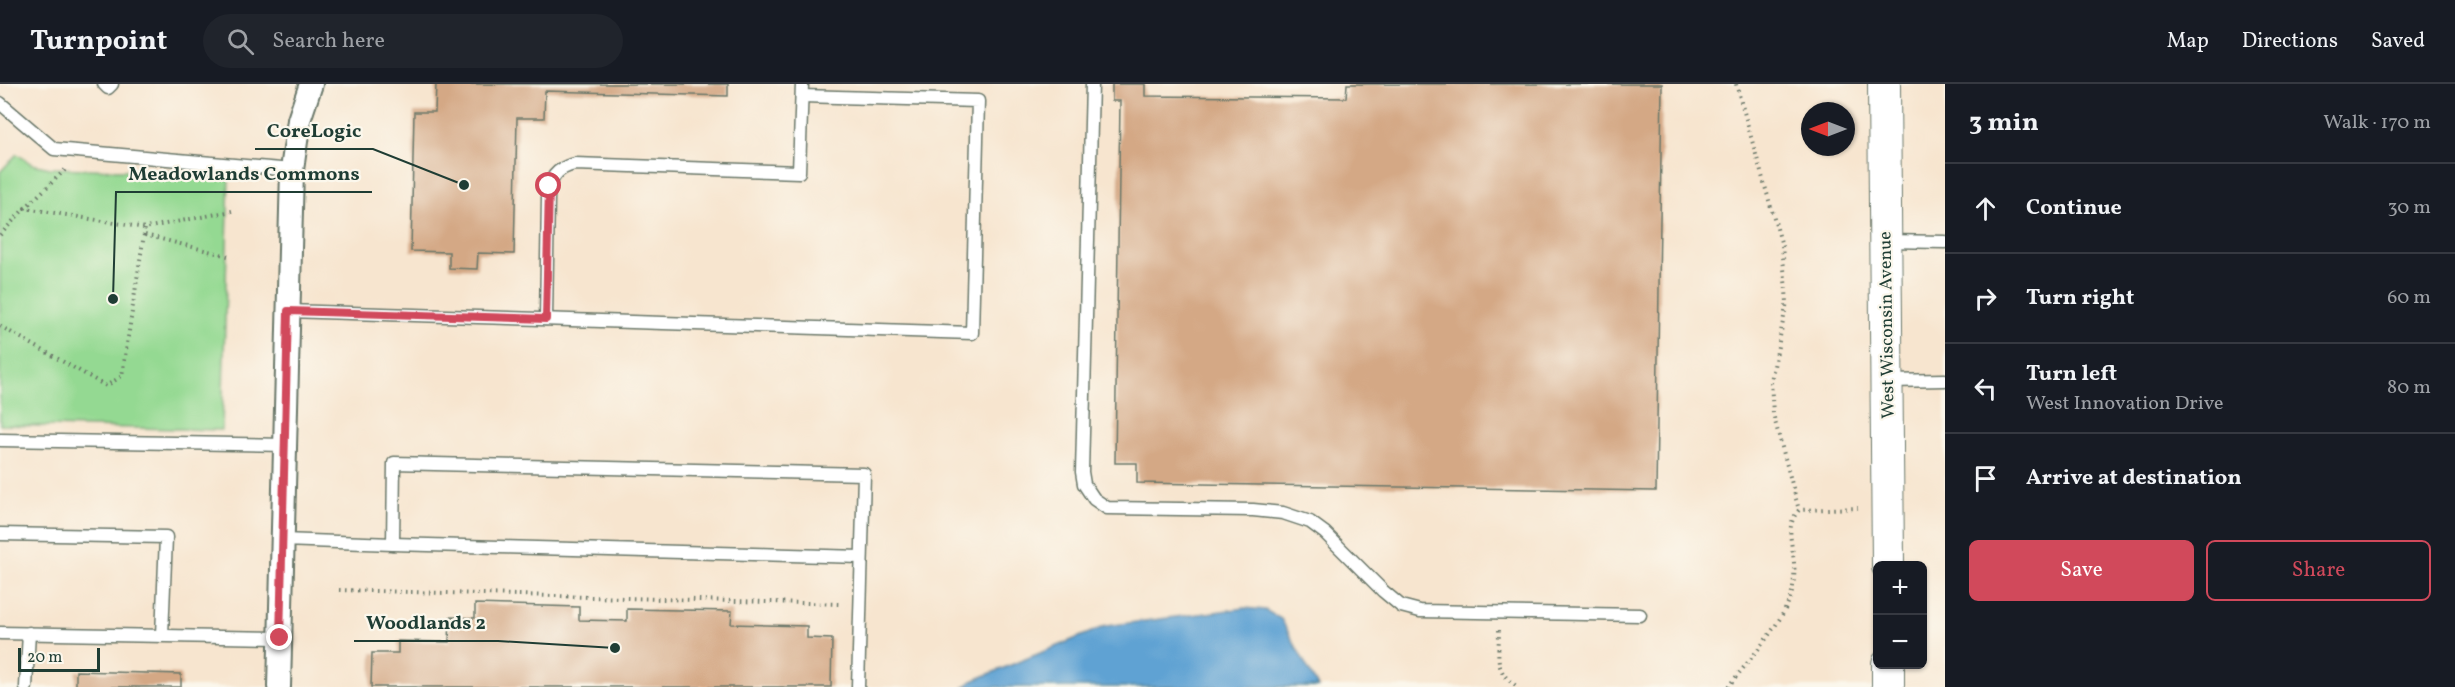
<!DOCTYPE html>
<html lang="en">
<head>
<meta charset="utf-8">
<style>
	body { margin:0; font-family:Vollkorn,serif; background:#20242c; color:#f1f3f6 }
	.controls { position:absolute; right:18px; bottom:18px; display:grid; overflow:hidden; border-radius:9px; box-shadow:0 2px 4px #0004 }
	.controls button { width:54px; height:54px; display:grid; place-items:center; padding:0; border:0; border-bottom:2px solid #363941; background:#171b24; color:#f1f3f6; font:30px sans-serif }
	.compass { position:absolute; left:1801px; top:18px; width:54px; height:54px; border-radius:50%; background:#171b24; box-shadow:0 2px 4px #0004; rotate:270deg }
	.scale { position:absolute; left:18px; bottom:15px; width:82px; box-sizing:border-box; padding-left:6px; border:3px solid #1f3d34; border-top:0; font-size:16px; line-height:21px; white-space:nowrap; color:#1f3d34; -webkit-text-stroke:4px #fbf7ec; paint-order:stroke }
	.stop { position:absolute; width:18px; height:18px; margin:-14px; border:4px solid #d1495b; border-radius:50%; background:#fff }
	.stop.end { background:#d1495b; border-color:#fff; box-shadow:0 2px 6px #0008 }
	.list { margin:0; padding:0; list-style:none }
	h2 { display:flex; justify-content:space-between; align-items:center; height:78px; margin:0; padding:0 24px; font-size:26px }
	h2 small { font-size:20px; font-weight:400; color:#9ea1a6 }
	.list li { display:grid; grid-template-columns:39px 1fr auto; gap:18px; align-items:center; box-sizing:border-box; height:90px; padding:0 24px; border-top:2px solid #363941 }
	.list b { display:block; font-size:22px; white-space:nowrap }
	.list p { margin:0; font-size:20px; white-space:nowrap; color:#9ea1a6 }
	.list em { font-size:20px; font-style:normal; color:#9ea1a6 }
	.actions { display:flex; gap:12px; padding:18px 24px }
	.actions a { flex:1; padding:14px 0; border:2px solid #d1495b; border-radius:9px; text-align:center; font-size:21px; color:#d1495b }
	.actions .main { background:#d1495b; color:#fff }
	.icon { flex:none; width:33px; height:33px; fill:none; stroke:currentColor; stroke-width:2; stroke-linecap:round; stroke-linejoin:round }
	.map { position:relative; flex:none; width:1945px; height:603px; overflow:hidden }
	header { display:flex; align-items:center; gap:36px; box-sizing:border-box; height:84px; padding:0 30px; background:#171b24; border-bottom:2px solid #363941 }
	header strong { font-size:28px }
	nav { display:flex; gap:33px; margin-inline-start:auto; font-size:21px }
	.search { width:420px; height:54px; background:#20242c; display:flex; align-items:center; gap:15px; box-sizing:border-box; padding:0 21px; border-radius:33px; color:#9ea1a6; font-size:22px }
	main { display:flex }
	aside { flex:1; background:#171b24 }
	.map>svg:first-child { display:block }
</style>
</head>
<body>
<header>
<strong>Turnpoint</strong>
<div class="search"><svg class="icon" aria-label="search" viewBox="0 0 24 24"><circle cx="10" cy="10" r="6"/><path d="M15 15l6 6"/></svg>Search here</div>
<nav><a>Map</a><a>Directions</a><a>Saved</a></nav>
</header>
<main>
<div class="map">
<svg width="1945" height="603" viewBox="0 0 1945 603">
	<rect width="100%" height="100%" fill="#fbf7ec"/>
	<filter id="ink" filterUnits="userSpaceOnUse"><feTurbulence type="fractalNoise" baseFrequency=".0167" numOctaves="2"/><feDisplacementMap in="SourceGraphic" scale="12" xChannelSelector="R" yChannelSelector="G"/><feConvolveMatrix kernelMatrix="1 2 1 2 8 2 1 2 1" color-interpolation-filters="sRGB"/></filter>
	<filter id="wash" filterUnits="userSpaceOnUse"><feTurbulence type="fractalNoise" baseFrequency=".008" numOctaves="4" result="noise"/><feDisplacementMap in="SourceGraphic" scale="24" xChannelSelector="R" yChannelSelector="G"/><feGaussianBlur stdDeviation="1.35" result="paint"/><feColorMatrix in="noise" values="0 0 0 0 0 0 0 0 0 0 0 0 0 0 0 0 0 1.4 0 .05"/><feComposite in="paint" operator="in"/></filter>
	<g filter="url(#wash)">
		<rect width="100%" height="100%" fill="#f7e5cf"/>
		<polygon fill="#94d992" stroke="#5a8b63" stroke-width="1.5" points="17,70 32,80 50,84 229,89 222,346 0,341 0,88"/>
		<polygon fill="#5fa2d3" stroke="#3f7084" stroke-width="1.5" points="1245,524 1265,526 1281,535 1318,603 964,603 972,597 1106,542"/>
		<g id="blocks">
			<g fill="#d4a885">
				<polygon points="436,0 728,0 728,12 545,7 544,34 517,34 514,170 478,169 477,185 449,184 449,168 411,167 414,28 435,28"/>
				<polygon points="1112,0 1145,0 1145,12 1346,14 1347,0 1662,0 1656,407 1137,399 1137,379 1115,379 1120,17 1112,17"/>
				<polygon points="475,520 579,523 579,536 627,537 627,525 732,527 731,540 807,542 807,554 832,555 831,603 371,603 372,569 398,569 398,557 449,558 450,533 475,534"/>
				<polygon points="76,587 181,590 181,603 76,603"/>
			</g>
		</g>
	</g>
	<g filter="url(#ink)">
		<use href="#blocks" fill-opacity="0" stroke="#6b786a" stroke-width="1.5"/>
		<g fill="none" stroke-linecap="round" stroke-linejoin="round">
			<g stroke="#6b786a" stroke-width="15">
				<g id="service">
					<polyline points="104,0 108,4 112,0"/>
					<polyline points="1092,0 1082,388 1084,400 1094,415 1107,424 1253,426 1283,429 1310,438 1325,449 1383,507 1401,522 1420,527 1640,531"/>
					<polyline points="0,19 54,65 292,86"/>
					<polyline points="1886,157 1945,158"/>
					<polyline points="288,227 972,249 978,17 802,12"/>
					<path d="M546,235L548,114C549,95 556,84 575,80L799,88L802,0"/>
					<polyline points="1888,297 1945,296"/>
					<polyline points="0,356 285,361"/>
					<polyline points="0,450 166,453 162,551"/>
					<polyline points="282,456 393,460 394,379 864,390 858,603"/>
					<polyline points="393,460 861,473"/>
					<polyline points="0,549 280,554"/>
					<polyline points="26,603 29,549"/>
				</g>
			</g>
			<g stroke="#6b786a" stroke-width="26">
				<polyline id="minor" points="279,603 292,86 299,36 311,0"/>
			</g>
			<g stroke="#6b786a" stroke-width="34">
				<g id="secondary">
					<polyline points="1884,0 1888,482"/>
					<polyline points="1888,580 1888,603"/>
				</g>
			</g>
			<g stroke="#6b786a" stroke-width="4" stroke-dasharray="1.5 4.5" stroke-linecap="butt">
				<polyline points="1736,0 1782,162 1787,218 1771,297 1773,330 1799,426"/>
				<polyline points="65,86 25,124 145,144 232,127"/>
				<polyline points="0,151 25,124"/>
				<polyline points="145,151 232,173"/>
				<polyline points="0,242 106,302 122,292 145,144"/>
				<polyline points="339,506 841,520"/>
				<path d="M1499,546C1499,574 1493,587 1518,603"/>
				<path d="M1728,603C1747,578 1790,532 1793,502C1794,495 1795,487 1794,479C1793,460 1784,443 1799,426L1858,424"/>
			</g>
			<use href="#service" stroke="#fff" stroke-width="12"/>
			<use href="#minor" stroke="#fff" stroke-width="22"/>
			<use href="#secondary" stroke="#fff" stroke-width="32"/>
		</g>
	</g>
	<g fill="none" stroke-linecap="round" stroke-linejoin="round" filter="url(#ink)">
		<polyline stroke="#d1495b" stroke-width="8" points="280,554 288,227 546,235 549,102"/>
	</g>
	<g text-anchor="middle" stroke-width="4.5" stroke-linejoin="round" paint-order="stroke">
		<g font-size="18" fill="#1f3d34" stroke="#fbf7ec">
			<text transform="translate(1886 241) rotate(-91)" y="6">West Wisconsin Avenue</text>
		</g>
	</g>
	<path fill="none" stroke="#1f3d34" stroke-width="2" d="M464 101L373 65H255M113 215L116 108H372M615 564L498 557H354"/>
	<g fill="#1f3d34" stroke="#fbf7ec" stroke-width="2">
		<circle cx="464" cy="101" r="6"/>
		<circle cx="113" cy="215" r="6"/>
		<circle cx="615" cy="564" r="6"/>
	</g>
	<g font-size="20" text-anchor="middle" font-weight="bold" fill="#1f3d34" stroke="#fbf7ec" stroke-width="4.5" stroke-linejoin="round" paint-order="stroke">
		<text x="314" y="53">CoreLogic</text>
		<text x="244" y="96">Meadowlands Commons</text>
		<text x="426" y="545">Woodlands 2</text>
	</g>
</svg>
<div class="controls">
<button>+</button>
<button>−</button>
</div>
<svg class="compass" viewBox="-18 -18 36 36"><path d="M0-13l5 13h-10z" fill="#e53935"/><path d="M0 13l5-13h-10z" fill="#9ea1a6"/></svg>
<div class="scale">20 m</div>
<div class="stop" style="left:549px;top:102px"></div>
<div class="stop end" style="left:280px;top:554px"></div>
</div>
<aside>
<h2>3 min<small>Walk · 170 m</small></h2>
<ul class="list">
<li><svg class="icon" aria-label="ahead" viewBox="0 0 24 24"><path d="M12 20V5M6 11l6-6 6 6"/></svg><div><b>Continue</b></div><em>30 m</em></li>
<li><svg class="icon" aria-label="right" viewBox="0 0 24 24"><path d="M7 20v-9h11M14 6l5 5-5 5"/></svg><div><b>Turn right</b></div><em>60 m</em></li>
<li><svg class="icon" aria-label="left" viewBox="0 0 24 24"><path d="M17 20v-9H6M10 6l-5 5 5 5"/></svg><div><b>Turn left</b><p>West Innovation Drive</p></div><em>80 m</em></li>
<li><svg class="icon" aria-label="arrive" viewBox="0 0 24 24"><path d="M6 21V4h12l-3 4 3 4H6"/></svg><div><b>Arrive at destination</b></div></li>
</ul>
<div class="actions"><a class="main">Save</a><a>Share</a></div>
</aside>
</main>
</body>
</html>
